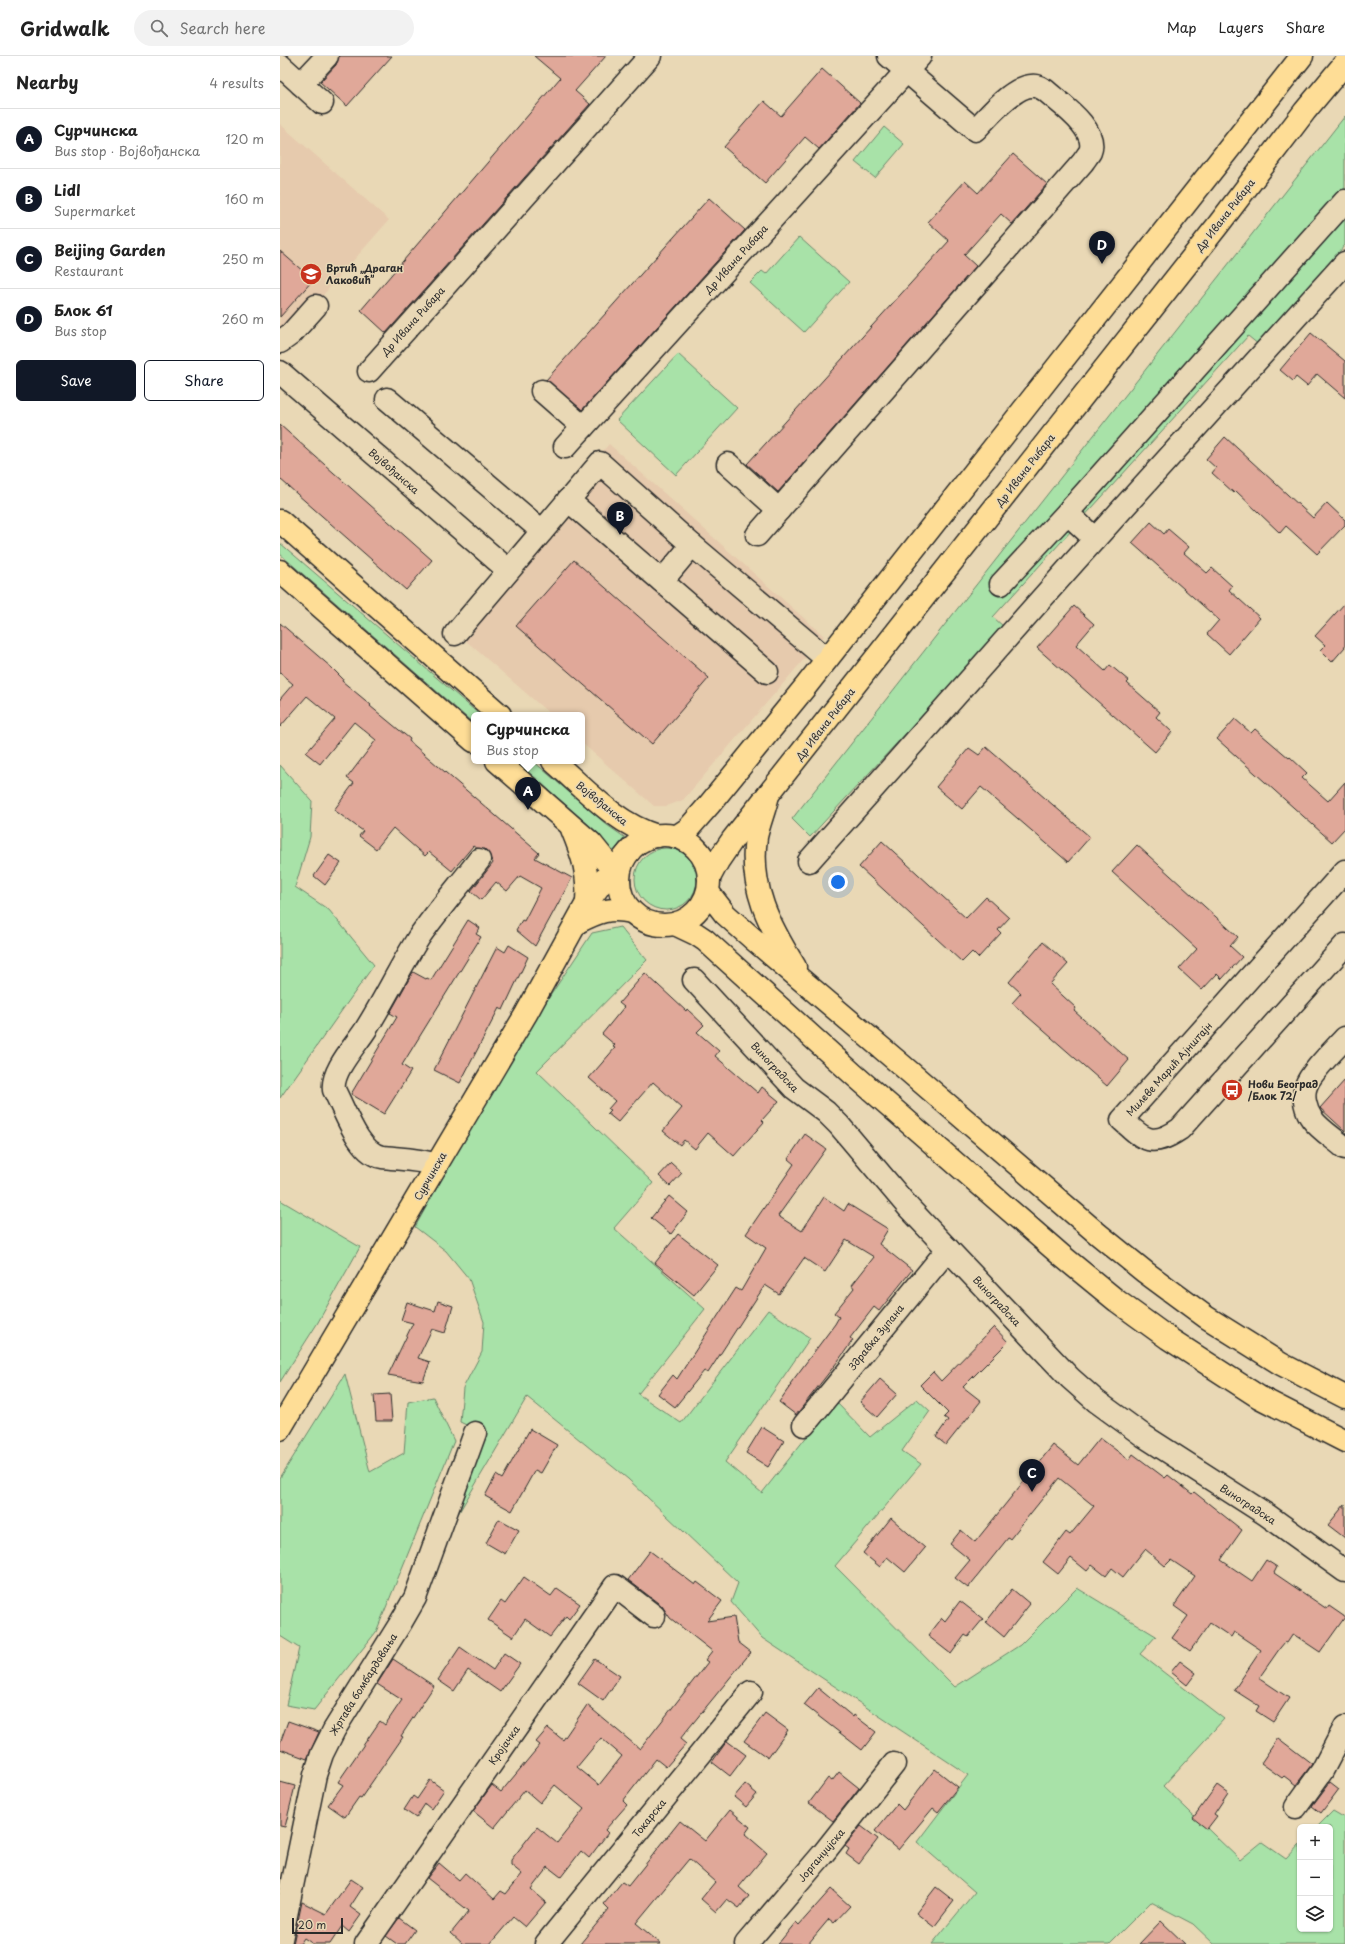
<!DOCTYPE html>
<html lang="en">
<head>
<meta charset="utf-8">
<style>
	body { margin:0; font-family:"Playpen Sans",sans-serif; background:#f2f2f2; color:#222 }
	.controls { position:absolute; right:12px; bottom:12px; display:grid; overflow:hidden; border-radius:6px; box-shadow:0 1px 3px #0004 }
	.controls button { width:36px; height:36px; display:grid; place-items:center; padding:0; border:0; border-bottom:1px solid #e0e0e0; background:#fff; color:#222; font:20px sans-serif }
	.scale { position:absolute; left:12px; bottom:10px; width:51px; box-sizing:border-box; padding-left:4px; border:2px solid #2b2b2b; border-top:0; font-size:11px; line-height:14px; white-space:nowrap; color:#2b2b2b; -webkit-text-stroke:3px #e9d8b5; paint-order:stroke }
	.you { position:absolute; left:558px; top:826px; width:14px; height:14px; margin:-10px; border:3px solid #fff; border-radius:50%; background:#1a73e8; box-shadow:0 0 0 6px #1a73e833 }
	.badge { display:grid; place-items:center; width:26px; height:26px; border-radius:50%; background:#111827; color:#fff; font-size:13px; font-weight:700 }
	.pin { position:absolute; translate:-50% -33px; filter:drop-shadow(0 1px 2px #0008) }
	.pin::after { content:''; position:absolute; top:21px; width:14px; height:12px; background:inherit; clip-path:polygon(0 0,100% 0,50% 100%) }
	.popup { position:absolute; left:191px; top:656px; width:114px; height:52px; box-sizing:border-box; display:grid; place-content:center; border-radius:6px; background:#fff; filter:drop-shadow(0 1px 3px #0005); font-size:13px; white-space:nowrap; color:#767676 }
	.popup b { font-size:15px; color:#222 }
	.popup::after { content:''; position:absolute; left:50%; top:100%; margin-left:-8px; border:8px solid transparent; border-top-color:#fff }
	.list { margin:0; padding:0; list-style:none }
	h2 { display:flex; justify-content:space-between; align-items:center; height:52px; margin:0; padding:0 16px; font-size:17px }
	h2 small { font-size:13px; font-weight:400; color:#767676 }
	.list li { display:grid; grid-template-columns:26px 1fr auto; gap:12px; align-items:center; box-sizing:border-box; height:60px; padding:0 16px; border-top:1px solid #e0e0e0 }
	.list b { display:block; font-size:15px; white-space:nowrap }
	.list p { margin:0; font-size:13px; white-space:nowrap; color:#767676 }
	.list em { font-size:13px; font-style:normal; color:#767676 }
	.actions { display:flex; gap:8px; padding:12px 16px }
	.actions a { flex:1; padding:9px 0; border:1px solid #111827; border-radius:6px; text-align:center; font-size:14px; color:#111827 }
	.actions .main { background:#111827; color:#fff }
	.icon { flex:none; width:22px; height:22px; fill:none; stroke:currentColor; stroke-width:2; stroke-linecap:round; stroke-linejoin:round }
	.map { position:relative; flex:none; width:1065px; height:1888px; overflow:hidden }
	header { display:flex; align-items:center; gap:24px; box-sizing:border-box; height:56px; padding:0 20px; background:#fff; border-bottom:1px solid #e0e0e0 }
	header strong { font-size:19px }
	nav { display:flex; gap:22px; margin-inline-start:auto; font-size:14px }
	.search { width:280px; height:36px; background:#f2f2f2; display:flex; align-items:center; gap:10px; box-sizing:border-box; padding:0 14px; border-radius:22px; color:#767676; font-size:15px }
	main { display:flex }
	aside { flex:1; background:#fff }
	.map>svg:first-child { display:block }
</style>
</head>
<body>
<header>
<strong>Gridwalk</strong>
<div class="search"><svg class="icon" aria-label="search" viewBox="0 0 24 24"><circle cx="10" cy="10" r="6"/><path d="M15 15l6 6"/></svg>Search here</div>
<nav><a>Map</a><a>Layers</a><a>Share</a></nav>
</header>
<main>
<aside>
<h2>Nearby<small>4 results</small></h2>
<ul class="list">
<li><span class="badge">A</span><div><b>Сурчинска</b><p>Bus stop · Војвођанска</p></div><em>120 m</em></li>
<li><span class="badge">B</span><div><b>Lidl</b><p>Supermarket</p></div><em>160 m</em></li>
<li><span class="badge">C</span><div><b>Beijing Garden</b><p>Restaurant</p></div><em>250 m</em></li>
<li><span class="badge">D</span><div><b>Блок 61</b><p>Bus stop</p></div><em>260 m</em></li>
</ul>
<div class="actions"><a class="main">Save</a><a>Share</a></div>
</aside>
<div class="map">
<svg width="1065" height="1888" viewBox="0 0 1065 1888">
	<rect width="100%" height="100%" fill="#e9d8b5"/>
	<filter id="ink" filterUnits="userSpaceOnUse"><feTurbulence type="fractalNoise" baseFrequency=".025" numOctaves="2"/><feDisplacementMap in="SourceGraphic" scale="8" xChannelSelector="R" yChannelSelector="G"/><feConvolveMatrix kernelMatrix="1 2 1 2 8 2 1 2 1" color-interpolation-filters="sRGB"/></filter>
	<g filter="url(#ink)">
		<g fill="#e6caad">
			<polygon points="0,68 109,164 8,279 0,272"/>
			<polygon points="329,388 544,580 403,744 387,750 374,750 302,687 302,659 271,659 169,570"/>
		</g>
		<g fill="#a8e2a8" stroke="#6a866a">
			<polygon points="1065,60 1065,189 979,289 968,280 713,561 724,571 530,781 512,763"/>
			<polygon points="604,71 624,88 595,122 575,106"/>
			<polygon points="519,181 569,226 524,276 470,227 482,215 486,218"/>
			<polygon points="398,298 457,352 396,419 337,364"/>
			<polygon points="0,487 200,659 194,659 194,668 0,498"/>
			<polygon points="236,705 253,705 327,769 347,783 334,799 320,779"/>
			<polygon points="0,709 32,745 30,781 15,831 49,854 94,909 0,1042"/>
			<circle cx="386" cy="823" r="31"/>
			<polygon points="340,871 367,904 257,1015 373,1127 334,1172 425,1253 358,1338 401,1367 488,1254 530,1282 445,1406 482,1437 555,1345 590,1381 637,1343 650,1355 622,1395 641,1408 555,1510 675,1631 740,1589 797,1532 876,1580 860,1598 944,1663 883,1730 960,1804 982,1786 1006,1803 1020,1788 1020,1873 1050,1873 1050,1771 1037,1771 1053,1755 1065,1762 1065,1888 934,1888 913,1868 871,1846 829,1888 652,1888 695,1836 637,1786 688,1719 482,1582 451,1546 458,1527 348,1423 247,1341 178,1458 183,1429 201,1376 180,1366 183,1332 202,1296 204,1266 189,1223 166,1195 135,1171 232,997 312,877"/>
			<polygon points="0,1144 80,1191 37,1268 0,1326"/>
			<polygon points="65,1318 90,1416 124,1397 128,1346 153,1341 174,1385 96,1576 34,1654 6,1649 19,1592 0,1580 0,1422"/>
		</g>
		<g fill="#e0a899" stroke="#2b2b2b" fill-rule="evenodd">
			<polygon points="59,0 112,0 67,50 40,26 56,9"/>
			<polygon points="254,0 326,0 295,35 310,48 106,277 81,254 280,22"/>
			<polygon points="542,13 580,47 539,93 525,81 485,127 444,91 484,45 501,60"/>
			<polygon points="733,98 767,128 732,168 721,158 684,199 696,210 498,436 467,408 669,185 648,166 685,125 698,137"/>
			<polygon points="429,142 465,174 302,354 266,324"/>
			<polygon points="0,195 33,224 0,261"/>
			<polygon points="1031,277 1065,305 1065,342 1037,318 1027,330 1016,321 1013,325 1000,314"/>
			<polygon points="0,369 152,504 126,534 0,423"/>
			<polygon points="945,381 1033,462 1047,447 1065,464 1065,469 1037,498 1006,470 1000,477 956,435 954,437 932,417 936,412 926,403"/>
			<polygon points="871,466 884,478 888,473 909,491 904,497 927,517 932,512 952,530 949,534 980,562 949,598 927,578 939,564 852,487"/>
			<polygon points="294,504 429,622 372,688 236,570"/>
			<polygon points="1065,547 1065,591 1052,606 1040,594 1045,589 1035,580"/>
			<polygon points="794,550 814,568 796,589 825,615 830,609 849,625 847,627 880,656 876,661 892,676 875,696 757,592"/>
			<polygon points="0,567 52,612 63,623 62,625 91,649 90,650 130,683 129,685 259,797 255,802 292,822 255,890 236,874 242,864 244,865 261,832 240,820 227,835 216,826 201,844 191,835 213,807 206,794 196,792 193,790 172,815 149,796 145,800 113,772 96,793 79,780 83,775 54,754 74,727 67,722 96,684 74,666 40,708 26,697 55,663 27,640 0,671 0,643 13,628 0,617"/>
			<polygon points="955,663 971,677 975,673 1009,702 1010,701 1027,717 1022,722 1048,745 1065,726 1065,772 1052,786 937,683"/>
			<polygon points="706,691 810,781 788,806 701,731 682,753 656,731 689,692 699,699"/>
			<polygon points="602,785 686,862 706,841 729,862 718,874 721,877 698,902 692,896 682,906 579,811"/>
			<polygon points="857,789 958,881 950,890 962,901 942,923 937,918 922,934 899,913 917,893 832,816"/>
			<polygon points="49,799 61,807 45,829 34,820"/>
			<polygon points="188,864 200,872 196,878 201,881 122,1009 131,1015 104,1058 71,1038 117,961 110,957 133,916 146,923 147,922 151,924"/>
			<polygon points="763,886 788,908 770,928 796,952 794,955 849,1004 827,1030 732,947 741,937 729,926"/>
			<polygon points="229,889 248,901 223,954 219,952 180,1027 154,1014 217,891 225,896"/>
			<polygon points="365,917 406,955 407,953 424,969 417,976 439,995 435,1000 478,1037 482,1031 499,1045 482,1064 484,1066 454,1100 428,1077 415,1093 404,1084 400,1089 383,1075 402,1052 373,1026 338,1066 327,1057 330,1054 328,1053 335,1045 309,1022 335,992 333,991 335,989 322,978 344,951 339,947"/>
			<polygon points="1065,1024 1065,1075 1040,1052"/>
			<polygon points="525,1078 546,1093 498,1160 522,1175 544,1141 564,1155 568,1148 608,1173 599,1188 632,1214 599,1255 594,1251 570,1282 573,1284 558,1305 516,1359 499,1346 511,1329 510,1328 555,1268 559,1261 554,1257 574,1232 572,1229 594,1201 566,1184 545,1216 524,1202 499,1238 485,1229 428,1317 424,1315 395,1351 378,1338 393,1319 397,1323 456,1232 461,1235 486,1192 466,1178 514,1108 508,1103"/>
			<polygon points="391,1107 402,1117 390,1130 379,1120"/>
			<polygon points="389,1140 408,1156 391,1178 371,1162"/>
			<polygon points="398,1178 438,1209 414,1239 375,1207"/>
			<polygon points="158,1245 173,1250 165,1277 152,1273 138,1302 150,1306 143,1325 108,1319 133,1267 121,1264 127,1246 155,1255"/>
			<polygon points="714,1271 728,1286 683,1331 701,1345 666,1389 656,1381 668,1364 664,1361 668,1357 640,1329 653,1316 661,1325"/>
			<polygon points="600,1323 617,1338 597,1361 580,1346"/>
			<polygon points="110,1338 112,1365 96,1365 94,1339"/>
			<polygon points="482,1371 504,1385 488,1411 466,1397"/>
			<polygon points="250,1373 277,1389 261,1417 255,1414 232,1455 205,1440 216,1419 222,1423"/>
			<polygon points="820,1382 849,1404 853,1398 885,1422 888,1419 912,1438 914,1436 962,1474 941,1504 972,1525 986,1504 997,1511 994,1517 1047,1553 1049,1550 1065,1561 1040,1596 1013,1578 1007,1587 1005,1586 1000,1592 979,1622 1009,1642 993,1666 976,1655 979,1650 954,1634 981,1594 954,1576 951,1581 930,1567 910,1595 892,1582 908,1560 894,1550 915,1520 891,1504 885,1510 865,1493 843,1521 832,1512 826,1520 812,1509 807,1515 791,1502 778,1518 763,1506 786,1476 790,1479 814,1450 779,1422 730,1483 728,1482 688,1532 675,1522 690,1504 670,1488 681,1474 695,1486 773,1389 798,1409"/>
			<polygon points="1065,1448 1065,1482 1048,1469"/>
			<polygon points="611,1462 645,1492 625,1516 607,1501 600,1511 583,1497"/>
			<polygon points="219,1463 239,1474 225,1498 206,1487"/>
			<path d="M370,1495L415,1529L417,1526L442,1545L427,1565L454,1561L458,1586L471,1596L400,1683L406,1688L386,1711L376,1703L343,1745L347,1749L325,1774L328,1777L309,1802L301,1795L281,1821L268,1811L251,1833L266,1846L245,1871L233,1861L210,1888H183L171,1877L189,1855L147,1822L159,1807L179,1824L185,1817L214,1843L221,1835L226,1838L242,1818L231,1809V1804L257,1771L277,1787L304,1753L275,1729L260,1747L245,1734L214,1772L193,1755L212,1729L221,1736L260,1689L256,1686L268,1672L283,1684L307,1649L360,1693L428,1606L425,1604L432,1595L390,1562L382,1550L348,1524ZM321,1682L342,1700L319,1729L297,1711Z"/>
			<polygon points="244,1521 271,1540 277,1532 300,1548 289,1563 286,1560 270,1581 245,1563 233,1581 208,1564 221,1545 225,1548"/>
			<polygon points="732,1533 750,1548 724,1581 706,1566"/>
			<polygon points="680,1545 703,1563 688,1581 685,1579 671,1598 648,1580 662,1562 665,1565"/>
			<polygon points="180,1591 213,1614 224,1597 240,1608 220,1636 188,1614 174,1635 158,1624"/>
			<polygon points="113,1603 154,1630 121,1680 123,1681 81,1742 79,1741 65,1761 48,1749 63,1729 58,1726 100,1665 105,1669 122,1644 97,1628"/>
			<polygon points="315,1603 340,1620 323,1645 298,1627"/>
			<polygon points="900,1605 916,1617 907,1629 891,1616"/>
			<polygon points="538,1632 573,1661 574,1659 596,1676 582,1694 524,1649"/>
			<polygon points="485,1657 508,1674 488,1702 464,1685"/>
			<polygon points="8,1665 39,1676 27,1703 0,1693 0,1687"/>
			<polygon points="998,1682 1032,1708 1016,1729 1004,1720 1002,1722 981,1707"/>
			<polygon points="447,1685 466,1699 450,1720 432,1706"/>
			<polygon points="655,1713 678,1731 658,1756 653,1752 618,1794 595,1775 617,1748 623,1754"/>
			<polygon points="559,1716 579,1732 553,1765 529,1747 548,1722 552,1725"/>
			<polygon points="150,1724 164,1734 151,1753 145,1748 136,1762 124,1754 133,1740 137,1743"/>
			<polygon points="0,1726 15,1730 5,1771 0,1770"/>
			<polygon points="1050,1726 1059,1733 1041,1757 1032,1750"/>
			<polygon points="465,1728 477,1738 466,1751 454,1741"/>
			<polygon points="937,1729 948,1737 934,1758 937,1760 927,1773 913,1762"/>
			<polygon points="450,1754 470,1771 465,1778 487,1797 459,1831 469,1840 459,1852 447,1843 436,1856 421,1843 435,1826 409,1803 356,1867 381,1888 300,1888 329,1853 324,1848 342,1826 348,1830 400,1765 425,1785"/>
			<polygon points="581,1770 598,1783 579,1808 566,1798 569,1793 565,1790"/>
			<polygon points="71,1823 83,1831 70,1851 81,1859 69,1876 62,1870 50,1888 33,1888 24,1882 20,1888 13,1888 22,1846 46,1858"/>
			<polygon points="656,1831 674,1845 654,1871 636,1857"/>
			<polygon points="551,1833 570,1850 554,1867 549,1863 528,1888 498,1888 516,1866 519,1869"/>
			<polygon points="119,1862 135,1874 125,1888 117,1888 106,1880"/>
			<polygon points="881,1865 905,1888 859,1888"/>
		</g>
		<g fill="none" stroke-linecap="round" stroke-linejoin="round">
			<g stroke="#2b2b2b" stroke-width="25">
				<g id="minor">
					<polyline points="0,9 42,47"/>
					<polyline points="21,28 47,0"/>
					<polyline points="0,286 11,278 36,250"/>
					<polyline points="89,315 370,0"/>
					<polyline points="0,316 228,514"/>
					<polyline points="262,335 303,371"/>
					<polyline points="107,343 262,475"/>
					<polyline points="285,391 640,0"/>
					<polyline points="448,408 499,454"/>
					<polyline points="288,444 487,616"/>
					<polyline points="787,457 1065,145"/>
					<path d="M477,479L803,106C805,103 808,99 810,96C819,73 779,47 765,34C762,33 759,30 756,30C735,27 708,61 695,74L609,0"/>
					<polyline points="382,525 412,489"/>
					<polyline points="721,528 787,457 815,483"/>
					<polyline points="175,578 320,407 412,489 547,603"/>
					<polyline points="529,805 796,504 1065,207"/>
					<path d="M1065,815L842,1064C864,1084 872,1092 900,1073L1065,889"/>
					<polyline points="414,924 514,1032 546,1056 559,1069 629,1152 790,1322 816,1345 864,1380 987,1459 1065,1515"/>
					<path d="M1065,982C1055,993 1030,1017 1026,1030C1022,1040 1026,1055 1032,1063C1040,1074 1055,1083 1065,1092"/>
					<path d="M157,1109C139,1103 121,1103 102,1101C78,1097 65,1054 54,1034C51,1015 76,989 86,973C105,943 120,911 139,881C158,854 179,830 199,804"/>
					<polyline points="524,1369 668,1193"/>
					<polyline points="1016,1751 1042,1715 1065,1671"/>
					<polyline points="0,1888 35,1719 42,1698 54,1674 120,1568 135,1542 195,1377"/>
					<polyline points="86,1888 335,1530 374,1560"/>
					<polyline points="266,1888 471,1636"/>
					<polyline points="466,1888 542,1799 614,1708"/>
				</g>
			</g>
			<g stroke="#2b2b2b" stroke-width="25">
				<g id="major">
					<polyline points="0,465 220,659"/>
					<polyline points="0,515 194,685"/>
					<polyline points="217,705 311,787 332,813 339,826"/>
					<path d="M273,705C305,733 336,768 377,780"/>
					<path d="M292,773C303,800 309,817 307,847"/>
					<circle cx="384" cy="824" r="45"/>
					<polyline points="396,781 408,773 429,749 526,630 1022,0"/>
					<polyline points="429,822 438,805 453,783 938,169 1025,55 1065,7"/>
					<path d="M298,866C318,856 329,851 352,856"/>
					<polyline points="0,1373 246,958 307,847 323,825 349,796"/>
				</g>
			</g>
			<g stroke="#2b2b2b" stroke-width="25">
				<g id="highway">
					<path d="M488,739C485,753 479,767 476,781C469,832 489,869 515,911"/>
					<polyline points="428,836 445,858 472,882 618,1006 818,1178 865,1216 926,1261 1001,1308 1065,1341"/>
					<polyline points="395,868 416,878 425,884 573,1018 782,1200 837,1245 888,1282 979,1341 1065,1385"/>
				</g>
			</g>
			<use href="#minor" stroke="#e9d8b5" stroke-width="22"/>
			<use href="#major" stroke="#fedd96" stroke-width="22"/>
			<use href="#highway" stroke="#fedd96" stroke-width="22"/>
		</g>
	</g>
	<defs>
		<g id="school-disc" transform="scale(1.15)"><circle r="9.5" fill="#c8321e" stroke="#e9d8b5"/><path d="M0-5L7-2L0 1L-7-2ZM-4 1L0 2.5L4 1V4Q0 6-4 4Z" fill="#fff"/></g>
		<g id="bus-disc" transform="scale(1.15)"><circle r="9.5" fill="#c8321e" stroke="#e9d8b5"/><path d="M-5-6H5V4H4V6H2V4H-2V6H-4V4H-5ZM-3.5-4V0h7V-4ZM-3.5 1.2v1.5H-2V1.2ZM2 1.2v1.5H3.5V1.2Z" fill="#fff"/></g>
	</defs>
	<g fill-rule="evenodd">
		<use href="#school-disc" x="31" y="218"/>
		<use href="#bus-disc" x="952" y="1034"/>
	</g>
	<g text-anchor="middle" stroke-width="3" stroke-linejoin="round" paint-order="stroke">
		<g font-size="10" fill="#2b2b2b" stroke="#e9d8b5">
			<text transform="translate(945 159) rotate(-52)" y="4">Др Ивана Рибара</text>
			<text transform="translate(456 203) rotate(-48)" y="4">Др Ивана Рибара</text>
			<text transform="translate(133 265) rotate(-48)" y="4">Др Ивана Рибара</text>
			<text transform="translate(745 414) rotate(-52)" y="4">Др Ивана Рибара</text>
			<text transform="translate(114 415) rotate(41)" y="4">Војвођанска</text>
			<text transform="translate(545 668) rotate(-52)" y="4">Др Ивана Рибара</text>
			<text transform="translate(322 747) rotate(39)" y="4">Војвођанска</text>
			<text transform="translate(495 1011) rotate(47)" y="4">Виноградска</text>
			<text transform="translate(889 1013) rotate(-48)" y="4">Милеве Марић Ајнштајн</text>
			<text transform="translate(150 1120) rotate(-60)" y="4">Сурчинска</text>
			<text transform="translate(717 1245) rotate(47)" y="4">Виноградска</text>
			<text transform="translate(596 1281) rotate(-51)" y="4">Здравка Зупана</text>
			<text transform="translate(968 1448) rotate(33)" y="4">Виноградска</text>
			<text transform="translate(83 1628) rotate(-58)" y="4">Жртава бомбардовања</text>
			<text transform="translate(224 1689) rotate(-55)" y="4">Кројачка</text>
			<text transform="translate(369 1762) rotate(-51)" y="4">Токарска</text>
			<text transform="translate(541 1799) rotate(-50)" y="4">Јорганџијска</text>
		</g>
		<g font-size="10" font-weight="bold" fill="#2b2b2b" stroke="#e9d8b5" text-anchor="start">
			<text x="46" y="216">Вртић „Драган<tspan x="46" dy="12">Лаковић”</tspan></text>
			<text x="968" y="1032">Нови Београд<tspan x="968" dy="12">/Блок 72/</tspan></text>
		</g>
	</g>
</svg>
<div class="controls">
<button>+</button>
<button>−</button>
<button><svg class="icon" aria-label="layers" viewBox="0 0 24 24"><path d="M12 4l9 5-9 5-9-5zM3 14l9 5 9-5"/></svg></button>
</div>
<div class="scale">20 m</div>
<div class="you"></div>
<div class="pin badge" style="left:248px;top:754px">A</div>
<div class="popup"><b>Сурчинска</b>Bus stop</div>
<div class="pin badge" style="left:340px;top:479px">B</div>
<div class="pin badge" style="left:752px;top:1436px">C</div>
<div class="pin badge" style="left:822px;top:208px">D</div>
</div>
</main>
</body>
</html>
